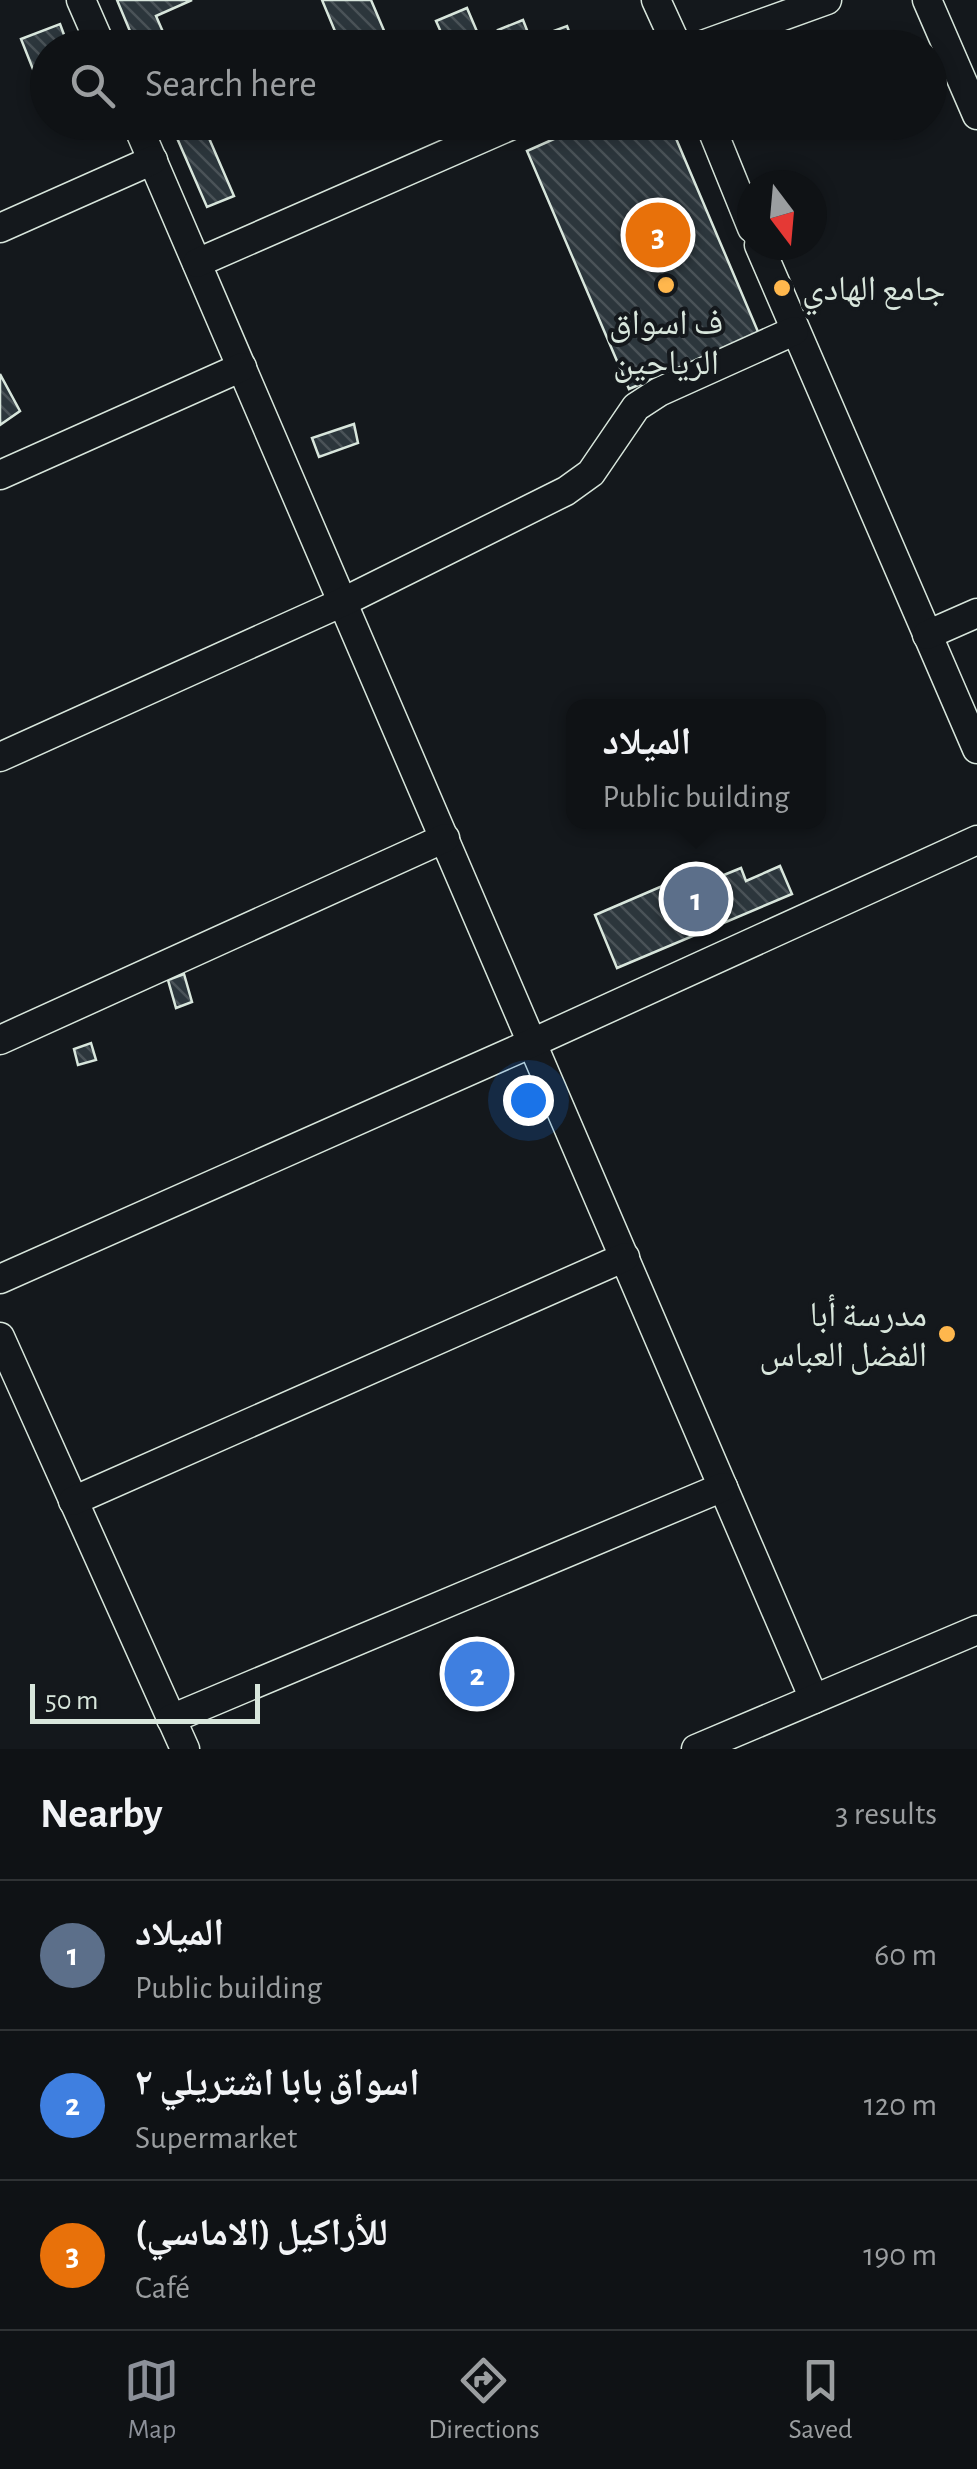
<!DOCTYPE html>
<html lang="en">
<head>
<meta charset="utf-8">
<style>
	body { margin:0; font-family:"Alegreya Sans","Noto Naskh Arabic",sans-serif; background:#1d2022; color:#f1f3f6 }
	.compass { position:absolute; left:737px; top:170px; width:90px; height:90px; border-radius:50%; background:#0f1215; box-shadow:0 5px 15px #0003; rotate:164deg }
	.scale { position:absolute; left:30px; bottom:25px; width:230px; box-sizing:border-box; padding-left:10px; border:5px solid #d8e6dc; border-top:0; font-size:28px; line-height:35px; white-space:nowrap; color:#d8e6dc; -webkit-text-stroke:8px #14181c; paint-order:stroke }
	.you { position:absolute; left:528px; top:1100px; width:35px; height:35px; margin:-25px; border:8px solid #fff; border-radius:50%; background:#1a73e8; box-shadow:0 0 0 15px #1a73e833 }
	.badge { display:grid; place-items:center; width:65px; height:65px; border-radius:50%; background:#8c9099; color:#fff; font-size:32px; font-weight:700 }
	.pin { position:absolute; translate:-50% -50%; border:5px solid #fff; box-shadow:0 2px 10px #0006 }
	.popup { position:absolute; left:566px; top:699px; width:260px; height:130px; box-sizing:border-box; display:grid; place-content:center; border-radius:20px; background:#0f1215; filter:drop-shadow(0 2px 8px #0005); font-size:32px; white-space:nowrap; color:#9b9ea0 }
	.popup b { font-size:38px; color:#f1f3f6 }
	.popup::after { content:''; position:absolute; left:50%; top:100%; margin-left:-20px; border:20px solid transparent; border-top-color:#0f1215 }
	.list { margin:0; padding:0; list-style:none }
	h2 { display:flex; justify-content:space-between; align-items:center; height:130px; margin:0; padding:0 40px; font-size:42px }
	h2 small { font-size:32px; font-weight:400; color:#9b9ea0 }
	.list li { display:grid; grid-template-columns:65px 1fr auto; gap:30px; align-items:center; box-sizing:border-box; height:150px; padding:0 40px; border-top:2px solid #2f3234 }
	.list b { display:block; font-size:38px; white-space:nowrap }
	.list p { margin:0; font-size:32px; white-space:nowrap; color:#9b9ea0 }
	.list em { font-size:32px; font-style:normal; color:#9b9ea0 }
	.icon { flex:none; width:55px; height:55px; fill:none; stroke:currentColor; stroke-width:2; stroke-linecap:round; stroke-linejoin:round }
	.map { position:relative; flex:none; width:977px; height:1749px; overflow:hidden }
	.search { position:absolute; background:#0f1215; box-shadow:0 5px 15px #0003; left:30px; right:30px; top:30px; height:110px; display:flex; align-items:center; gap:25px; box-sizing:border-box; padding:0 35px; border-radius:55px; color:#9b9ea0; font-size:38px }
	.sheet { height:580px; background:#0f1215 }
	nav { display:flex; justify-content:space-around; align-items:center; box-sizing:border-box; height:140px; border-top:2px solid #2f3234; background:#0f1215; font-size:28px; color:#9b9ea0 }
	nav a { display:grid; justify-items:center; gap:5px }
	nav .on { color:#8c9099 }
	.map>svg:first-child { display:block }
</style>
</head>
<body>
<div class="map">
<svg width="977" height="1749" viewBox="0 0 977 1749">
	<defs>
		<pattern id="building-back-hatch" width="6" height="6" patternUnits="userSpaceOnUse" patternTransform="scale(2.5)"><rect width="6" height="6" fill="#2c363c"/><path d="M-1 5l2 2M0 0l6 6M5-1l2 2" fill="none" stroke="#4a5358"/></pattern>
	</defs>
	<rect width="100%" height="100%" fill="#14181c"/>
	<g fill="url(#building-back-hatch)" stroke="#d8e6dc" stroke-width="2.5">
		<polygon points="117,0 192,0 156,16 170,48 137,48"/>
		<polygon points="322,0 371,0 391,47 342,48"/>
		<polygon points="467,8 484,48 448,48 436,21"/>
		<polygon points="523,20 534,48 505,48 498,30"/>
		<polygon points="60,24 69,48 48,48 48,107 21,39"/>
		<polygon points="567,26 574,45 544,48 540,36"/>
		<polygon points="170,122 202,122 234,196 207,207"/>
		<polygon points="592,122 669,122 759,334 629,389 527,151"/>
		<polygon points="0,374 20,411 0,425"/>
		<polygon points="354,424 358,443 319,457 312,438"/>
		<polygon points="709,866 714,879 741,868 746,881 780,866 792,894 617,968 595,915"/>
		<polygon points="184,974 192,1002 176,1008 168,980"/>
		<polygon points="91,1043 96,1060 78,1065 74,1049"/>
	</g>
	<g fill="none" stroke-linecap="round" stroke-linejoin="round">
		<g stroke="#d8e6dc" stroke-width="31">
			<g id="minor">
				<polyline points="81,0 102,48"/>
				<polyline points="656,0 678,48"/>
				<polyline points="927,0 977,115"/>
				<polyline points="694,48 827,0"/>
				<polyline points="136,122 814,1699"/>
				<polyline points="709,122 752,228"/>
				<polyline points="0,228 153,160"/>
				<polyline points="759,245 977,749"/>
				<polyline points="197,263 519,122"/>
				<polyline points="0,475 242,367"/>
				<polyline points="927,635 977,613"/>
				<polyline points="0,757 343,602 566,491 591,473 636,407 659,392 794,331"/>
				<polyline points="0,1040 445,838"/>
				<polyline points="0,1279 532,1043 977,840"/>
				<polyline points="0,1337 185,1749"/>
				<polyline points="73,1501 625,1257"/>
				<polyline points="171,1719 723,1487"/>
				<polyline points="696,1749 977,1630"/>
			</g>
		</g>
		<use href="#minor" stroke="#14181c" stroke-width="28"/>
	</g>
	<g fill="#ffb74d" stroke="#14181c" stroke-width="4">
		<circle cx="666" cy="285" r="10"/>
		<circle cx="782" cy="288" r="10"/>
		<circle cx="947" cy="1334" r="10"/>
	</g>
	<g text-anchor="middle" stroke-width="8" stroke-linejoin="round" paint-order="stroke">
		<g font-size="35" fill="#d8e6dc" stroke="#14181c" text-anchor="start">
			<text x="802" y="300">جامع الهادي</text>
			<text x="666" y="334" text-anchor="middle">ف اسواق<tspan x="666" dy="40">الرياحين</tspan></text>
			<text x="927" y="1326" text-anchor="end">مدرسة أبا<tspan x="927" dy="40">الفضل العباس</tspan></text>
		</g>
	</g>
</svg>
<svg class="compass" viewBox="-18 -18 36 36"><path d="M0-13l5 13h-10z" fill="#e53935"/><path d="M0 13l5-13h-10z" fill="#9b9ea0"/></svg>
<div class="scale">50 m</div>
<div class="you"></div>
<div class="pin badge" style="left:696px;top:899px;background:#5c6f8a">1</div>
<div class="popup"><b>الميلاد</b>Public building</div>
<div class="pin badge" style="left:477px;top:1674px;background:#3f7fe0">2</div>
<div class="pin badge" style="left:658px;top:235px;background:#e8710a">3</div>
<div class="search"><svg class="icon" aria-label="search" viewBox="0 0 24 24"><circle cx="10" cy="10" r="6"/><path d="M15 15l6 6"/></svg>Search here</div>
</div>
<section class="sheet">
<h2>Nearby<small>3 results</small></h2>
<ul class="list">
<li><span class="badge" style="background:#5c6f8a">1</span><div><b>الميلاد</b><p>Public building</p></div><em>60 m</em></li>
<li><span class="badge" style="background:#3f7fe0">2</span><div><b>اسواق بابا اشتريلي ٢</b><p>Supermarket</p></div><em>120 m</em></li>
<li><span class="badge" style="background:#e8710a">3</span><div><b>(الاماسي) للأراكيل</b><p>Café</p></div><em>190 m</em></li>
</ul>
</section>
<nav>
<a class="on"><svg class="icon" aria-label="map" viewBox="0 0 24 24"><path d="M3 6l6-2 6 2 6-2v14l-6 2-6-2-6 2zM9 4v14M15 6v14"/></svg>Map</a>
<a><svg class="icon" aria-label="directions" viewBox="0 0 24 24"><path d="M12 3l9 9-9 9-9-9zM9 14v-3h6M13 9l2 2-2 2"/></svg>Directions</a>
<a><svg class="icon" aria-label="saved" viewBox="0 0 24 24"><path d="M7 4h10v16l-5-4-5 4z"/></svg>Saved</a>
</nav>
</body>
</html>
